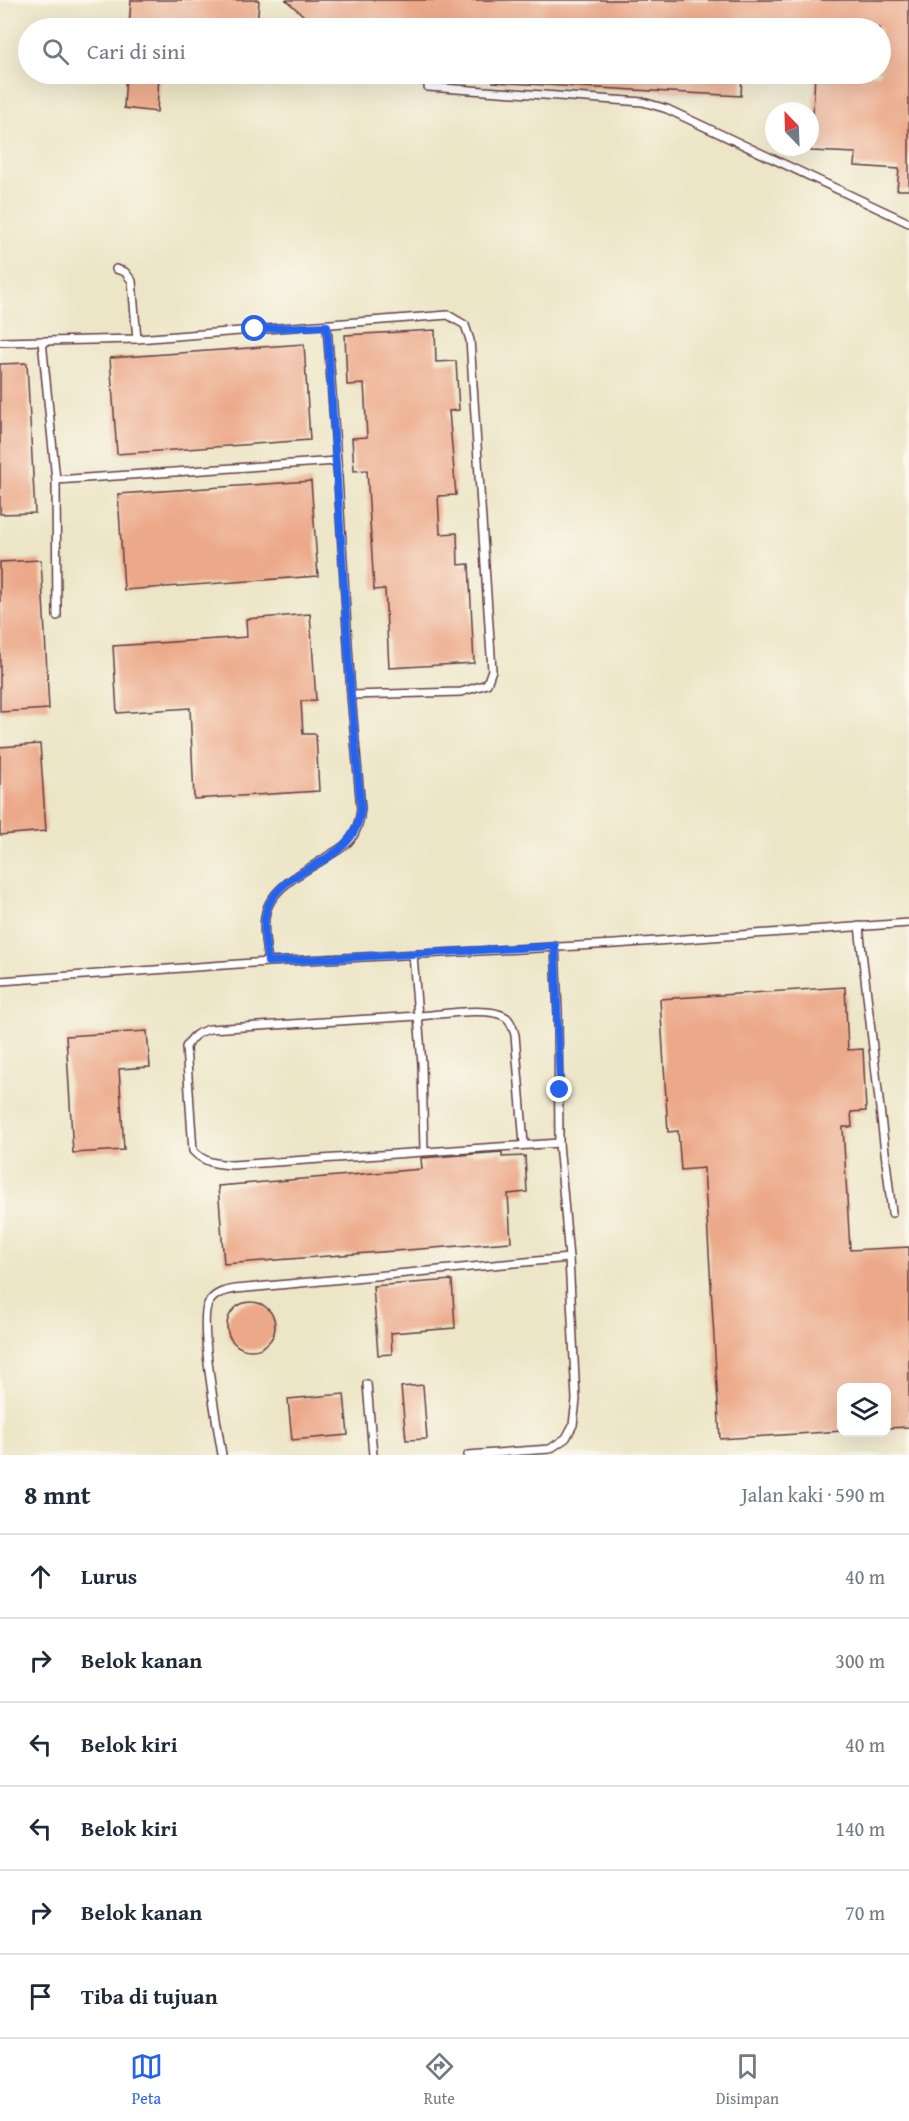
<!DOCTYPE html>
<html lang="id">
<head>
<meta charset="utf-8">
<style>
	body { margin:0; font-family:"Gentium Book Plus",serif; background:#f2f2f3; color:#1f2937 }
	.controls { position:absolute; right:18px; bottom:18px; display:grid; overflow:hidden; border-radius:12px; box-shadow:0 6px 24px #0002 }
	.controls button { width:54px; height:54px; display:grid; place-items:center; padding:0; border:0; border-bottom:2px solid #e0e1e3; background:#fff; color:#1f2937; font:30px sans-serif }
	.compass { position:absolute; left:765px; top:102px; width:54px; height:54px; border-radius:50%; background:#fff; box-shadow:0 6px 24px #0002; rotate:337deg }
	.stop { position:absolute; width:18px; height:18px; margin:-14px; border:4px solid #2563eb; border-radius:50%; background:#fff }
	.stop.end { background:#2563eb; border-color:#fff; box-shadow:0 2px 6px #0008 }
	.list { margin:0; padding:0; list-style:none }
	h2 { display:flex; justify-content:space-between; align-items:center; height:78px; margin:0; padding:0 24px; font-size:26px }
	h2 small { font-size:20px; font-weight:400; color:#747a83 }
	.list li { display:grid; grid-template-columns:39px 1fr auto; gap:18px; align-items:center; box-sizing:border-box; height:84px; padding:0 24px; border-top:2px solid #e0e1e3 }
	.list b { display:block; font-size:22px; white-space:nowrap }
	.list em { font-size:20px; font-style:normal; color:#747a83 }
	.icon { flex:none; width:33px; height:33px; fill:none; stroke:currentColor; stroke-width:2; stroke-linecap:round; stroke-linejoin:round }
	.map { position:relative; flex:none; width:909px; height:1455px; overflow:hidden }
	.search { position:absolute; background:#fff; box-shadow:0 6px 24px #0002; left:18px; right:18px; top:18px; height:66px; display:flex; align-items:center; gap:15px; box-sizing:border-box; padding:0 21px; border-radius:33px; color:#747a83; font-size:22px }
	.sheet { height:582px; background:#fff }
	nav { display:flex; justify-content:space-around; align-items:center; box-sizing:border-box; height:84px; border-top:2px solid #e0e1e3; background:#fff; font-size:16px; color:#747a83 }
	nav a { display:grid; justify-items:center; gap:3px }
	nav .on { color:#2563eb }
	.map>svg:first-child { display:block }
</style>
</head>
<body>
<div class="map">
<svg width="909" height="1455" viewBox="0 0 909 1455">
	<rect width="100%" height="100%" fill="#fbf7ec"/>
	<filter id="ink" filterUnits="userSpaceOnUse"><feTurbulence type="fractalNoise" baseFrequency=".0167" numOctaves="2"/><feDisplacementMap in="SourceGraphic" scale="12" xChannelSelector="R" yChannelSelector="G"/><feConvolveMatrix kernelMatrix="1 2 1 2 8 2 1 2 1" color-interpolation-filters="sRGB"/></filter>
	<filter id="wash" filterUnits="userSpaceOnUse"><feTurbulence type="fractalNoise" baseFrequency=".008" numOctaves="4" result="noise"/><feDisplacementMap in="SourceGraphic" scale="24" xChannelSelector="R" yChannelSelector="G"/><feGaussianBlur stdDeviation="1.35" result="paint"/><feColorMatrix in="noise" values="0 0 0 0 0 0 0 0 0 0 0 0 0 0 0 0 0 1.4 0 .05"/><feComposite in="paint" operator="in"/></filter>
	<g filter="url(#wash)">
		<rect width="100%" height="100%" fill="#ece5c6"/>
		<g id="blocks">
			<g fill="#eca989">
				<polygon points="131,0 259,0 257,28 129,28"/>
				<polygon points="286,0 909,0 909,190 897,190 899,169 855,166 856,153 811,151 815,74 880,74 880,28 312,28 312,23"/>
				<polygon points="126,74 159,74 157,112 124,108"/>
				<polygon points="493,74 742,74 741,96 493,82"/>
				<polygon points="435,330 436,362 456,361 459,410 449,411 456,495 438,496 440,534 457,533 458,565 469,564 474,663 389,668 385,589 374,590 367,470 354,471 352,438 367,437 364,384 347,385 345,335"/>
				<polygon points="304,344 310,440 117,454 110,358"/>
				<polygon points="27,363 35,513 0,514 0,364"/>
				<polygon points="311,481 318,576 124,590 118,494"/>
				<polygon points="41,560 49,709 0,712 0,562"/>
				<polygon points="310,614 316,700 301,701 303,734 316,734 319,791 194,799 190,708 117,713 113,646 247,637 246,619"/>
				<polygon points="40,744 46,831 0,835 0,747"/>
				<polygon points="845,987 848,1050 863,1049 866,1111 851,1112 852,1127 843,1127 850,1250 909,1247 909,1427 886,1428 886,1388 842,1388 842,1431 720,1439 704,1168 681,1170 678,1131 668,1132 660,999"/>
				<polygon points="147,1031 150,1067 119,1069 124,1150 73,1153 66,1036"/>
				<polygon points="502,1152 502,1157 525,1156 527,1192 508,1194 511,1242 224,1264 218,1186 422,1169 421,1158"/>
				<polygon points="452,1280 455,1328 391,1333 392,1354 378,1355 373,1286"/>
				<circle cx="251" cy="1326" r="24"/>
				<polygon points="423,1385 427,1439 406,1440 401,1387"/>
				<polygon points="344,1394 348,1435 292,1440 288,1399"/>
			</g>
		</g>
	</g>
	<g filter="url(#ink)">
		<use href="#blocks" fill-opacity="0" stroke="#623d42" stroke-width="1.5"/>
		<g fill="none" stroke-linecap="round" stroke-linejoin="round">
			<g stroke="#623d42" stroke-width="10">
				<g id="service">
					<polyline points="428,87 643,102 667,109 909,223"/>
					<polyline points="116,269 125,272 132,281 137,339"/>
					<polyline points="42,341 56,480 57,616"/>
					<polyline points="0,342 137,339 448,315 465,325 470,340 492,670 487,684 461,692 351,695"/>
					<polyline points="56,480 337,461"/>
					<polyline points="859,926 892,1213"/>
					<path d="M413,955L418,1016L210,1029C198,1032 192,1036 186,1047L193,1151C205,1163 217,1164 232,1165L559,1143"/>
					<path d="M268,962C266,945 261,923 268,906C277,885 305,871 324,859C333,852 343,849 350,840C357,832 360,819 361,809L351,695L337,461L327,326"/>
					<polyline points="0,981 268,962 615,944 909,923"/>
					<path d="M424,1151L422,1064L418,1016C438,1015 491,1005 507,1018C512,1023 513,1029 515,1035L524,1144"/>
					<polyline points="367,1384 373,1455"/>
					<path d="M222,1455C218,1429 198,1322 208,1304C214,1293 224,1291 235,1289L569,1258"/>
					<polyline points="468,1455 550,1449 566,1438 573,1425 576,1400 569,1258 559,1143 558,1013 555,946"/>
				</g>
			</g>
			<use href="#service" stroke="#fff" stroke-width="7"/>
		</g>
	</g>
	<g fill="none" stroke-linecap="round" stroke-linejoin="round" filter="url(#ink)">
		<path stroke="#2563eb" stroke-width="8" d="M255,329L327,326L351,695L361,809C354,867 287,862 268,906C261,923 266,945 268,962L555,946L560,1090"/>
	</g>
</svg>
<div class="controls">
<button><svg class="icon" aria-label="layers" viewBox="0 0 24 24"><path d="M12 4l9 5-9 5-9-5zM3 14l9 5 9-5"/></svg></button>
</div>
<svg class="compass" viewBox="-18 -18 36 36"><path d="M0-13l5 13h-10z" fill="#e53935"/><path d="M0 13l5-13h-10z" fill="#747a83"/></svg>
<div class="stop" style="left:255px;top:329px"></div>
<div class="stop end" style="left:560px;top:1090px"></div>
<div class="search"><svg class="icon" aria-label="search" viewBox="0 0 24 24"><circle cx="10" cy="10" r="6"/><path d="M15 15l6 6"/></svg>Cari di sini</div>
</div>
<section class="sheet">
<h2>8 mnt<small>Jalan kaki · 590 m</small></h2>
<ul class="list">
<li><svg class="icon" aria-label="ahead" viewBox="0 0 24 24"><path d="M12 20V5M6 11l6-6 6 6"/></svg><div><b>Lurus</b></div><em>40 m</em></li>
<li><svg class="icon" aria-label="right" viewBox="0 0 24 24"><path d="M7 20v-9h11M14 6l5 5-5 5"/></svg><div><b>Belok kanan</b></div><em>300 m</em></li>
<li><svg class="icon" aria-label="left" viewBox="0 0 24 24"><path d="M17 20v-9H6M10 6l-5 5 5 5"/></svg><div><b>Belok kiri</b></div><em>40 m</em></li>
<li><svg class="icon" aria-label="left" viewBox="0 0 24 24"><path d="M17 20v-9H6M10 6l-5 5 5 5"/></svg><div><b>Belok kiri</b></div><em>140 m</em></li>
<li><svg class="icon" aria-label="right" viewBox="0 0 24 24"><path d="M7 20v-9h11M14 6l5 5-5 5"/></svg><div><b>Belok kanan</b></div><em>70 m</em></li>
<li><svg class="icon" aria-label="arrive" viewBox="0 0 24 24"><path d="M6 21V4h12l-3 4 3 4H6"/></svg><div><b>Tiba di tujuan</b></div></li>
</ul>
</section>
<nav>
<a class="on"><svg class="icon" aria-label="map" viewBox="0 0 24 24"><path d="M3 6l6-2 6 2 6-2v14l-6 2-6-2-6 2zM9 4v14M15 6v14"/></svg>Peta</a>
<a><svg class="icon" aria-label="directions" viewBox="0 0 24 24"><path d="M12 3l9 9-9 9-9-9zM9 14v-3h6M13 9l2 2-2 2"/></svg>Rute</a>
<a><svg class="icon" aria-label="saved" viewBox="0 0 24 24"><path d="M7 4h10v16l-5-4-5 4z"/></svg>Disimpan</a>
</nav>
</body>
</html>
